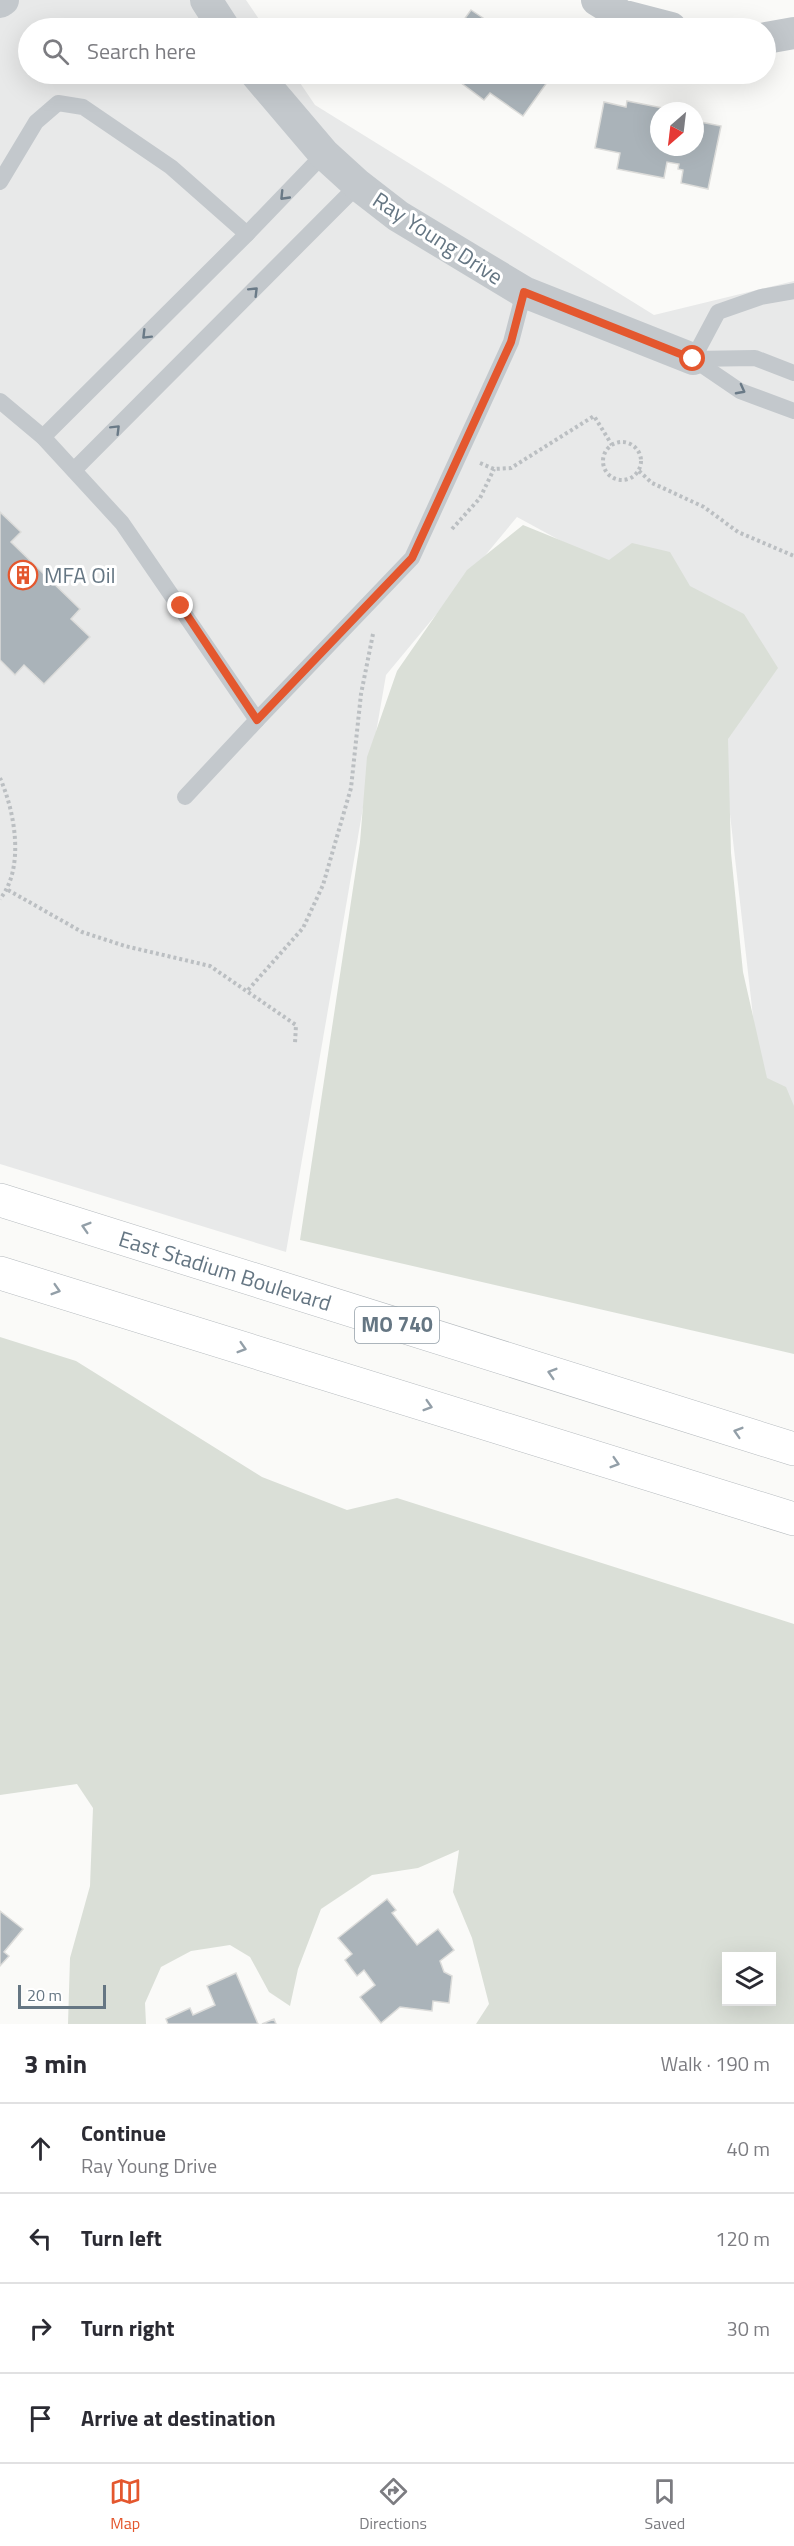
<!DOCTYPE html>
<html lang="en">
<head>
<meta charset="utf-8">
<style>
	body { margin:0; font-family:"Titillium Web",sans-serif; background:#f2f2f3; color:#2b2b33 }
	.controls { position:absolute; right:18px; bottom:18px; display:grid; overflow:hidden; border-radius:0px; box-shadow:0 6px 24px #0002 }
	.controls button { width:54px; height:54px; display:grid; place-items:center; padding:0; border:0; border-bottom:2px solid #e1e1e2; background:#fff; color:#2b2b33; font:30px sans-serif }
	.compass { position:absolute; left:650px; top:102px; width:54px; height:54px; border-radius:50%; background:#fff; box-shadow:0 6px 24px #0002; rotate:208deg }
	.scale { position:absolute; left:18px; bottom:15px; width:88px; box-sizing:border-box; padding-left:6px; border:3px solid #657683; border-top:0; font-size:16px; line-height:21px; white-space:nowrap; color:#657683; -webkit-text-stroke:4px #fff; paint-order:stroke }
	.stop { position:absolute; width:18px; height:18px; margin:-14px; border:4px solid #e4572e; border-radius:50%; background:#fff }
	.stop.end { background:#e4572e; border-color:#fff; box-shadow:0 2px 6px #0008 }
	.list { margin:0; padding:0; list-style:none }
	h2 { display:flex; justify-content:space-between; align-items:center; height:78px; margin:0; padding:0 24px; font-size:26px }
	h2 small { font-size:20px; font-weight:400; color:#7c7c81 }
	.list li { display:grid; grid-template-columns:39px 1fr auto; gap:18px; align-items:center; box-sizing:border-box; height:90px; padding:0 24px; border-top:2px solid #e1e1e2 }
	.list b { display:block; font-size:22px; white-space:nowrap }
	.list p { margin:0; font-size:20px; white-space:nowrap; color:#7c7c81 }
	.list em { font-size:20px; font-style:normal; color:#7c7c81 }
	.icon { flex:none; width:33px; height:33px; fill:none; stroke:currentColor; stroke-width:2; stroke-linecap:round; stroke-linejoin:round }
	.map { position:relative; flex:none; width:794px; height:2024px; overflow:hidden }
	.search { position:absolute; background:#fff; box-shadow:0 6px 24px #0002; left:18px; right:18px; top:18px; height:66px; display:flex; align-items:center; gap:15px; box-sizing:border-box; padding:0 21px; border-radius:33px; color:#7c7c81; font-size:22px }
	.sheet { height:438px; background:#fff }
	nav { display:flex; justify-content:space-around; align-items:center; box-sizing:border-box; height:84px; border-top:2px solid #e1e1e2; background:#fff; font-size:16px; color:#7c7c81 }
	nav a { display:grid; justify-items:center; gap:3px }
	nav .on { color:#e4572e }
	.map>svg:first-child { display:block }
</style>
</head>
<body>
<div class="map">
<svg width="794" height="2024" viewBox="0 0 794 2024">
	<rect width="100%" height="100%" fill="#fafaf8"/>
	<polygon fill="#e8e9e9" points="0,0 246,0 265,28 28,28 28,74 294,74 315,105 654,315 794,281 794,1169 760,1078 721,735 743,640 517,517 386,675 286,1252 0,1164"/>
	<g fill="#dadfd7" fill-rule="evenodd">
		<polygon points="523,525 609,560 632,543 670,552 690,586 744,614 778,668 728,739 731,853 743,972 767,1078 786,1087 794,1106 794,1354 300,1240 360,842 367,757 397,671 467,570"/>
		<path d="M0,1337L76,1361L262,1477L347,1510L397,1498L794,1624V2024H476L489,2004L472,1938L453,1892L459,1850L418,1868L372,1875L321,1909L298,1969L290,2006L269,1992L250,1957L230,1945L191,1951L161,1967L145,2003L146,2024H68L70,1958L90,1886L93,1808L77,1784L0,1795ZM726,1956H772V2002H726Z"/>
	</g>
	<g fill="#aab3b9" stroke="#dcdcda" stroke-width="1.5">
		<polygon points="471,10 498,28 458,28"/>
		<polygon points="460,74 553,74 523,116 490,93 484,100 456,79"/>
		<polygon points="627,101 678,111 659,111 659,147 695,147 695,121 721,126 708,189 681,183 683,170 678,169 679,164 667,162 664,178 617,169 620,153 595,148 604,102 626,107"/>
		<polygon points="0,512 21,532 11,542 80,609 71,619 90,637 44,684 24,665 15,675 0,660"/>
		<polygon points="387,1899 396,1910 392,1913 417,1945 438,1929 454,1950 440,1961 444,1972 452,1976 449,2003 433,2001 432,2011 400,2007 381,2023 360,1997 375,1985 364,1970 357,1976 345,1960 352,1954 338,1938"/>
		<polygon points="0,1911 23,1929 4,1952 9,1956 0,1966"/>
		<polygon points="236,1973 258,2024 168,2024 166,2019 190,2008 193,2015 215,2005 207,1986"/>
		<polygon points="274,2019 276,2024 262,2024"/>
	</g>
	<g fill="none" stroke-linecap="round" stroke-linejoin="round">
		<g stroke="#b5babe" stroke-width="34">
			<g id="primary">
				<path id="s1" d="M0,1200L794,1449"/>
				<polyline points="0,1273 794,1519"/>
			</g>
		</g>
		<g stroke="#bbbfc2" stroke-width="4" stroke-dasharray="3 3" stroke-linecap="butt">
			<circle cx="622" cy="461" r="19"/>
			<polyline points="480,463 494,469 511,468 594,416 612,445"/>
			<polyline points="639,471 652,483 704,507 738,532 794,556"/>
			<polyline points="452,529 480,498 494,469"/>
			<path d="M0,778C15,812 25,868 0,899"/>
			<polyline points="8,890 82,932 125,946 210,966 296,1025 295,1043"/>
			<polyline points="248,990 303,928 323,885 351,788 361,694 373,634"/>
		</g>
		<g stroke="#c3c8cc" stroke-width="16">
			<polyline points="0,182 36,122 58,103 83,107 171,167 247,234"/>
			<polyline points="693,359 718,312 761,297 794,291"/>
			<polyline points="693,359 740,391 794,411"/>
			<polyline points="693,359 755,358 794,373"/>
			<polyline points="0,401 43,437 122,523 257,720 412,558 511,342 524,292"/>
			<polyline points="43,437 247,234 324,154"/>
			<polyline points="74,470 358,185"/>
			<polyline points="185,797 257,720"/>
		</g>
		<g stroke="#c3c8cc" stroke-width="32">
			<polyline points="206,0 224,28"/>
			<polyline points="597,0 621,15 671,28"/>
			<polyline points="0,2 3,0"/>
			<polyline points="766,38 794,33"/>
			<polyline points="256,74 324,154 358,185 398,216 524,292 693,359"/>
		</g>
		<use href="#primary" stroke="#fff" stroke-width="33"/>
	</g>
	<defs><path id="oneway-chevron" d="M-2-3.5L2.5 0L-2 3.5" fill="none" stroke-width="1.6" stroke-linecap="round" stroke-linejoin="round" transform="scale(1.5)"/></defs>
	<g stroke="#6a7a87">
		<use href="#oneway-chevron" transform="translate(284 196) rotate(134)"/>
		<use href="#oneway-chevron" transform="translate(254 291) rotate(-45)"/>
		<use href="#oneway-chevron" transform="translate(146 335) rotate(135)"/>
		<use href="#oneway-chevron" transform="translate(741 390) rotate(28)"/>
		<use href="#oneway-chevron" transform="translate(116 429) rotate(-45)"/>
	</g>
	<g stroke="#939fa8">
		<use href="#oneway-chevron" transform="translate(86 1227) rotate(-163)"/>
		<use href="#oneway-chevron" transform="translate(56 1290) rotate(17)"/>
		<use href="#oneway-chevron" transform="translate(242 1348) rotate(17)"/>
		<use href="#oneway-chevron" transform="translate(552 1373) rotate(-163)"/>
		<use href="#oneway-chevron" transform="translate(428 1406) rotate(17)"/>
		<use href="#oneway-chevron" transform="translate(738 1432) rotate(-163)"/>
		<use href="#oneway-chevron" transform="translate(615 1463) rotate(17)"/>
	</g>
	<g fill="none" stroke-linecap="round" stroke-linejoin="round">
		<polyline stroke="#e4572e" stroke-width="8" points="181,606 257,720 412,558 511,342 524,292 693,359"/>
	</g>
	<defs>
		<g id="building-ring" transform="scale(1.5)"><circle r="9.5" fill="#fff" stroke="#e4572e" stroke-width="1.5"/><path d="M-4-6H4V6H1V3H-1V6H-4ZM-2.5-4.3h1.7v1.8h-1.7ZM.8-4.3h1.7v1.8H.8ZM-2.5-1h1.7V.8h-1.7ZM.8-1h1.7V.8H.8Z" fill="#e4572e"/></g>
	</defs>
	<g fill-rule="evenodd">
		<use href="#building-ring" x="23" y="575"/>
	</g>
	<g text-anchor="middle" stroke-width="6" stroke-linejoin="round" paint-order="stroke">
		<rect fill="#fff" stroke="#939fa8" stroke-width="1.5" x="355" y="1307" width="84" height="36" rx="4.5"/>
		<g font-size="21" font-weight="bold" fill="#657683">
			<text x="397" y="1332">MO 740</text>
		</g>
		<g font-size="22" fill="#657683" stroke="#fff">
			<text transform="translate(438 238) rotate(33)" y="8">Ray Young Drive</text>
			<text dy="8" stroke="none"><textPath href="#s1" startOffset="236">East Stadium Boulevard</textPath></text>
		</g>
		<g font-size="22" fill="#657683" stroke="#fff" text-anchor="start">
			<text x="44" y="583">MFA Oil</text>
		</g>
	</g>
</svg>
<div class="controls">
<button><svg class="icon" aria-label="layers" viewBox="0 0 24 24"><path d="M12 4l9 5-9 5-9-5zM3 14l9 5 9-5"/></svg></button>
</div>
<svg class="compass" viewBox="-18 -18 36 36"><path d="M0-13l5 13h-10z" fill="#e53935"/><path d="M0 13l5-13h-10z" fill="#7c7c81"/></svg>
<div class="scale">20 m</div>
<div class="stop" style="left:693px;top:359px"></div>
<div class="stop end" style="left:181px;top:606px"></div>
<div class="search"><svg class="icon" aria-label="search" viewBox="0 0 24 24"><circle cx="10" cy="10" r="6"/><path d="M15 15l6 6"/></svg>Search here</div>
</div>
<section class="sheet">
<h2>3 min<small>Walk · 190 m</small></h2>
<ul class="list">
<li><svg class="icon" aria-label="ahead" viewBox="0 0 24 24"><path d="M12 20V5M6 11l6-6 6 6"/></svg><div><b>Continue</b><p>Ray Young Drive</p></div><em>40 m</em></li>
<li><svg class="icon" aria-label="left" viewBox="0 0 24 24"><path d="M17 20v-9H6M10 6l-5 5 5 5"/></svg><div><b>Turn left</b></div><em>120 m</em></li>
<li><svg class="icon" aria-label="right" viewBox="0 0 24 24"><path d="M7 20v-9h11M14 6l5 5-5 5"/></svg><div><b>Turn right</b></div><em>30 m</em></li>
<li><svg class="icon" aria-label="arrive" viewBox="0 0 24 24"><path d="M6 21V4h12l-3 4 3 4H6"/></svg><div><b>Arrive at destination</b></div></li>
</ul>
</section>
<nav>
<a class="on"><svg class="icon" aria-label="map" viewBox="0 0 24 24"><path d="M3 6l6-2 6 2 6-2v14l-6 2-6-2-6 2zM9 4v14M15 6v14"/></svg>Map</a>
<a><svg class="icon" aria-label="directions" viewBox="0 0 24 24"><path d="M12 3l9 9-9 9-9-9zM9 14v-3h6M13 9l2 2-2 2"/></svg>Directions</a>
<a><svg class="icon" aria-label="saved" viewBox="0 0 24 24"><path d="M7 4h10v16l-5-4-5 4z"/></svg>Saved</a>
</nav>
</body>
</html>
